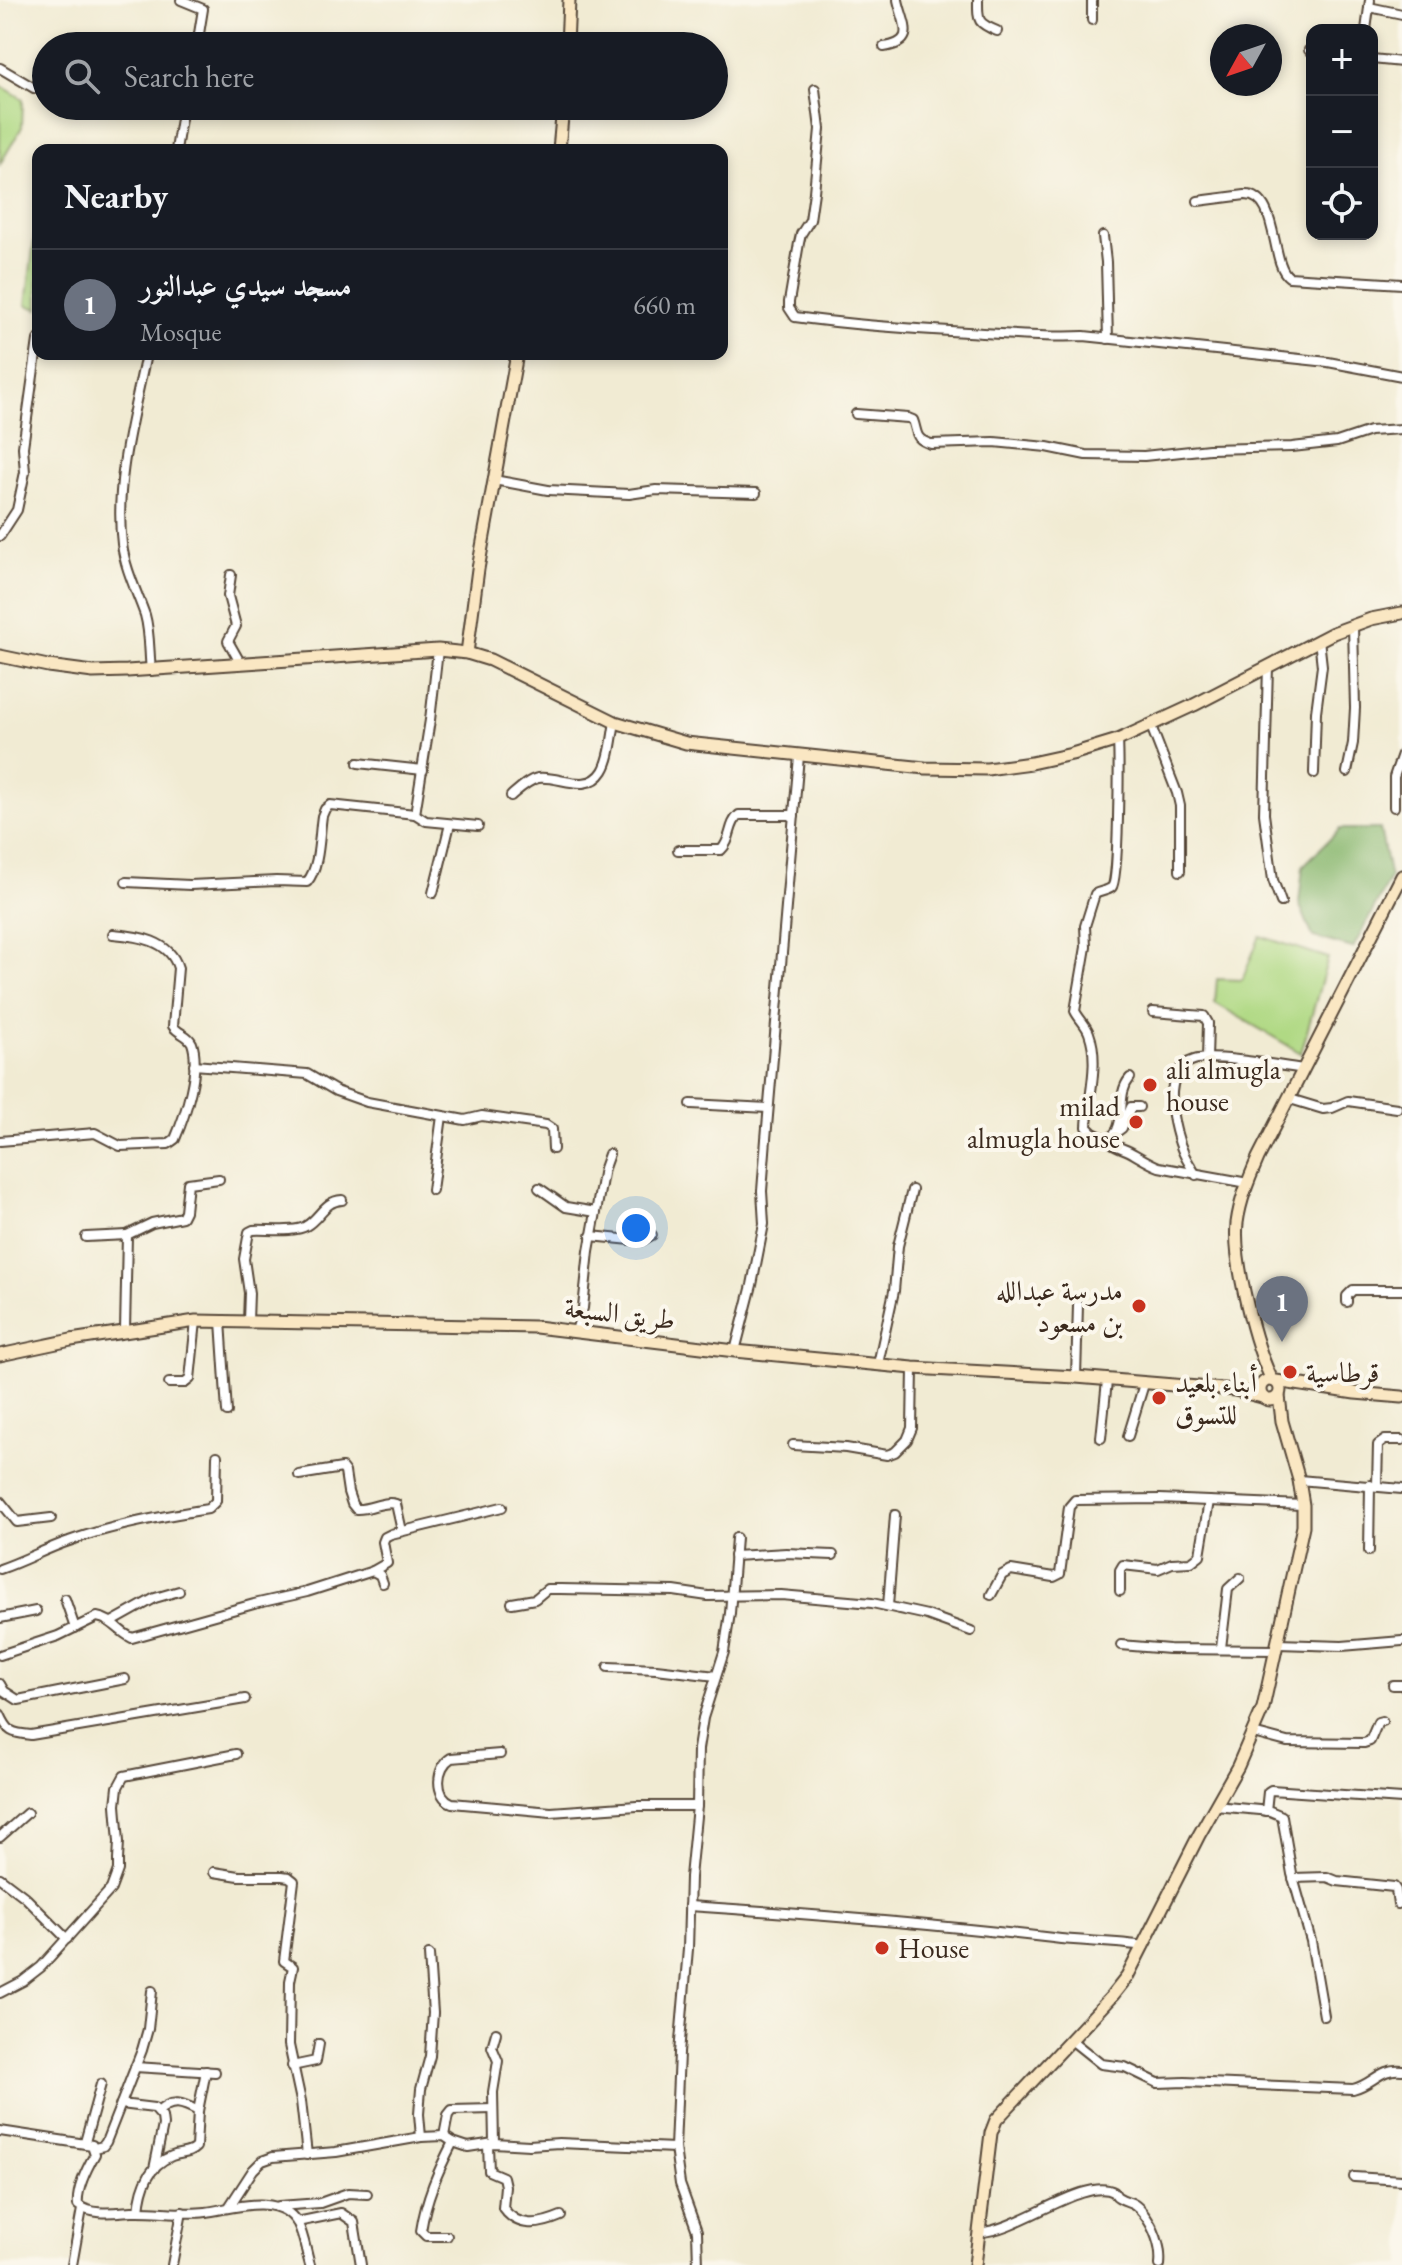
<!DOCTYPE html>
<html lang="en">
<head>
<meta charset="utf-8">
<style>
	body { margin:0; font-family:"EB Garamond",Amiri,serif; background:#242831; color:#f1f3f6 }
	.controls { position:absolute; right:24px; top:24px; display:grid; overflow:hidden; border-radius:16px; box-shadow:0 4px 12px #0003 }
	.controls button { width:72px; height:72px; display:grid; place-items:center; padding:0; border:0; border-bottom:2px solid #363941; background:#171b24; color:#f1f3f6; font:40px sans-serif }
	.compass { position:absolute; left:1210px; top:24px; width:72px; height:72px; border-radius:50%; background:#171b24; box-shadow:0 4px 12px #0003; rotate:230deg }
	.you { position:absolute; left:636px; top:1228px; width:28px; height:28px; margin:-20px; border:6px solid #fff; border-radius:50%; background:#1a73e8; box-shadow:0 0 0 12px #1a73e833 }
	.badge { display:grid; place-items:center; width:52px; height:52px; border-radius:50%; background:#8c9099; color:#fff; font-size:26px; font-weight:700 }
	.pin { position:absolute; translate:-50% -66px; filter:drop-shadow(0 2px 4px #0008) }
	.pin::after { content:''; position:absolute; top:42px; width:28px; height:24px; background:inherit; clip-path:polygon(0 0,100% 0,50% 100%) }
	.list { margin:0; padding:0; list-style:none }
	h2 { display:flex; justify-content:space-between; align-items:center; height:104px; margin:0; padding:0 32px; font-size:34px }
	h2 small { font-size:26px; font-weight:400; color:#9ea1a6 }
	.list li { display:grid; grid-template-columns:52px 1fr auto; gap:24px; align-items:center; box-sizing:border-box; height:112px; padding:0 32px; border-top:2px solid #363941 }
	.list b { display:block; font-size:30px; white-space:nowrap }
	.list p { margin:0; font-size:26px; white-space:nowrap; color:#9ea1a6 }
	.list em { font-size:26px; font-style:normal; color:#9ea1a6 }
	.icon { flex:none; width:44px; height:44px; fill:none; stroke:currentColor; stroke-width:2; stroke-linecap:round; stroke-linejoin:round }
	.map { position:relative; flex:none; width:1402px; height:2265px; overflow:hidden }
	.search { position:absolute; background:#171b24; box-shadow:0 4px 12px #0003; left:32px; top:32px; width:696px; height:88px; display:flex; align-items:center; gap:20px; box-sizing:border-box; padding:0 28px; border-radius:44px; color:#9ea1a6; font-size:30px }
	.panel { position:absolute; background:#171b24; box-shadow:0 4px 12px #0003; left:32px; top:144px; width:696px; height:216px; border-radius:16px }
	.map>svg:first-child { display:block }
</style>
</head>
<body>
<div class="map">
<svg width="1402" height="2265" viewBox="0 0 1402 2265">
	<rect width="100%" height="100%" fill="#fbf7ec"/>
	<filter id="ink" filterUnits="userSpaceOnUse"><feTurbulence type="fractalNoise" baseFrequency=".0125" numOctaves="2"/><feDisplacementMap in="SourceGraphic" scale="16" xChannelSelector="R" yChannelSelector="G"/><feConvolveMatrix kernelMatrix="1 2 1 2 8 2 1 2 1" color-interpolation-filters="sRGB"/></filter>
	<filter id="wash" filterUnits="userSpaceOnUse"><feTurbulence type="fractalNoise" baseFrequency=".006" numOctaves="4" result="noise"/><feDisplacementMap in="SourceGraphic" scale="32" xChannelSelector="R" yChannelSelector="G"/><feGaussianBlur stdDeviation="1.8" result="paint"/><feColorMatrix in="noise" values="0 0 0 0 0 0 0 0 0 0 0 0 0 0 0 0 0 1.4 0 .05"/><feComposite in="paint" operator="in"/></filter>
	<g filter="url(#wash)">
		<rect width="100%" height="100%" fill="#f1ebd3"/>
		<g fill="#b0d984" stroke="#768251" stroke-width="2">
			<polygon points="0,85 23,99 22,127 0,164"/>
			<polygon points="38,210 38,309 26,305"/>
			<polygon points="1260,936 1328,958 1301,1053 1215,1003 1217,979 1242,980"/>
		</g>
		<polygon fill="#8cb972" stroke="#647248" stroke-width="2" points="1340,829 1380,829 1390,878 1353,948 1313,937 1299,903 1303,866"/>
	</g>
	<g filter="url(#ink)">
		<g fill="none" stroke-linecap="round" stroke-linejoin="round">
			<g stroke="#564739" stroke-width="12">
				<g id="street">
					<polyline points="181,0 203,9 197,46"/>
					<path d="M978,0C978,21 977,23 997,31"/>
					<polyline points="1092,0 1092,20"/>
					<polyline points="1369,7 1402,14"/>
					<polyline points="1366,30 1370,0"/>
					<path d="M884,47C918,42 903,24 898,0"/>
					<polyline points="1309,50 1312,51"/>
					<polyline points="1372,59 1402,62"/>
					<polyline points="0,68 34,88"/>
					<path d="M815,89L820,129L814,192L810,220L801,234L799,243L789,302V308L795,317C852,325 910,329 967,332C1006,334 1045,338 1084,336L1328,362L1402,376"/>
					<polyline points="176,150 183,106"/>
					<path d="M1198,201L1245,195C1279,194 1270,264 1289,277L1402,284"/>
					<polyline points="1103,236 1106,262 1108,339"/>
					<path d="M146,354C134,415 114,481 122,544C125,569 137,592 145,615C150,632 149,653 151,671"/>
					<path d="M856,414L908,418L913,420C918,433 914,439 931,444L994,442L1047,447L1086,455L1144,456L1209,449L1292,447L1337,442L1370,431L1402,429"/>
					<polyline points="494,480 548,490 629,494 656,490 756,493"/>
					<polyline points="0,536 17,510 25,472 23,447 38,340"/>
					<polyline points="231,575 228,596 236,626 228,641 241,664"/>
					<polyline points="1268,666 1264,814 1273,880 1281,902"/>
					<polyline points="1151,726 1177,793 1180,806 1180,871"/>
					<polyline points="358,763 423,770"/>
					<polyline points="1347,772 1353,743 1355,708 1353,625"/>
					<polyline points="1314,773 1316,712 1322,666 1319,639"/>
					<path d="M511,796C519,789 528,780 538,778C559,775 588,795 603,771C611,758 612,737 615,722"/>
					<polyline points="1394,807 1394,777 1402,754"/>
					<polyline points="415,814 430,720 438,650"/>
					<path d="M678,850H721C732,840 728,824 739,815H794"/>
					<path d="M126,882L190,885L276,881L307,882C320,867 319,835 322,816L325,809L330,805L415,814L426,821L478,826"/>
					<polyline points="433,893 450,824"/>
					<polyline points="1153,1012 1204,1016 1208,1023 1207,1059"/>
					<polyline points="194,1065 307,1074 336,1091 367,1102 465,1120 482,1116 546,1125 552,1129 553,1149"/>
					<path d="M1130,1078C1117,1093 1125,1113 1117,1130C1116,1132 1110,1139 1108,1140C1116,1148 1125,1148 1134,1154C1143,1159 1149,1163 1159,1167L1248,1183"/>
					<polyline points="1290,1099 1323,1109 1332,1108 1348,1101 1397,1108"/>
					<polyline points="691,1104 768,1108"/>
					<polyline points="1118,1131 1122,1128 1131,1107 1139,1107"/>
					<path d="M1108,1140L1093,1133L1087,1127C1088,1097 1100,1063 1089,1033C1086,1025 1079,1019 1075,1011L1086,947L1085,926L1095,894C1100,891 1108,891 1112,887C1119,880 1119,758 1118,740"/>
					<path d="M0,1141L95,1133L120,1146L168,1144L175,1139C185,1116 201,1068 192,1043C188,1034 178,1034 173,1026L178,968C170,940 138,936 113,934"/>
					<path d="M1196,1175C1192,1168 1187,1161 1184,1154C1173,1130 1159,1070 1194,1060C1214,1054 1281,1066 1304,1069"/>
					<polyline points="539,1188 566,1207 596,1212"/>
					<polyline points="432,1190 442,1116"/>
					<polyline points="127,1235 152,1223 182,1217 185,1211 188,1183 219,1179"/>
					<polyline points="591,1236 641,1241 652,1235"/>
					<polyline points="86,1237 127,1235 125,1331"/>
					<polyline points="1347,1302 1347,1296 1353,1290 1402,1290"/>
					<polyline points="221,1321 227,1412"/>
					<path d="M248,1321L249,1293L244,1259L249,1232L253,1230C266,1229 295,1233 306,1226C320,1218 324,1201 342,1200"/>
					<polyline points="576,1331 583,1308 589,1251 604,1168 609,1154"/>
					<polyline points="735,1351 752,1285 764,1224 762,1191 766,1139 799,756"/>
					<polyline points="878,1364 894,1291 898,1246 912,1190"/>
					<polyline points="1076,1377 1078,1305"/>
					<polyline points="169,1383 185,1383 190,1379 196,1321"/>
					<polyline points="1128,1436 1144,1384"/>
					<polyline points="1101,1438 1107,1381"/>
					<polyline points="793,1445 846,1448 887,1455 895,1452 907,1440 912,1428 913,1368"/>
					<path d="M299,1475L342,1468L345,1472L348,1492L352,1504L356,1509C370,1510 383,1500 396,1504L402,1531"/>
					<polyline points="1299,1480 1402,1489"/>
					<polyline points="1377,1485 1378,1445 1385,1440 1402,1440"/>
					<polyline points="0,1501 17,1522 51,1518"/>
					<polyline points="1369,1551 1370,1485"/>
					<polyline points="734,1556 786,1553 833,1555"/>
					<path d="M0,1569C24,1561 45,1549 69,1541C113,1525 162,1516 208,1509L216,1501L217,1456"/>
					<polyline points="373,1571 387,1563 383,1542 385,1537 391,1534 502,1507"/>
					<polyline points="1120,1591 1120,1570 1123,1565 1158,1569 1172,1563 1191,1562 1200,1555 1209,1501"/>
					<polyline points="991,1595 1002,1575 1011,1570 1054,1577 1060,1574 1069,1507 1075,1500 1160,1499 1303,1505"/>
					<polyline points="65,1599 75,1628"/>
					<polyline points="512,1603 535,1599 547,1589 560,1589 674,1591 708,1596 781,1595 872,1603 927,1615 971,1631"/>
					<polyline points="888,1606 895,1515"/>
					<polyline points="0,1618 36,1611"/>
					<polyline points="112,1622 155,1598 179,1591"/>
					<polyline points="1278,1644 1342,1646 1402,1641"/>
					<polyline points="1121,1645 1169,1649 1277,1650"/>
					<polyline points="1221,1648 1228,1589 1240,1578"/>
					<path d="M0,1655L58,1636L97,1617C112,1619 119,1632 132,1638L254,1604L307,1592L373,1571L380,1575L383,1583"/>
					<polyline points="608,1667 656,1669 716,1676"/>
					<polyline points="0,1684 4,1691 18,1700 125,1679"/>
					<polyline points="1393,1685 1402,1685"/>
					<path d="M0,1714C8,1732 11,1733 31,1735L245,1699"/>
					<polyline points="1253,1733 1287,1742 1364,1743 1370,1741 1378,1722 1382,1721"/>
					<path d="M500,1754L451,1758C436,1767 434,1796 452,1803L551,1812L637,1806H697"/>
					<polyline points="1215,1806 1270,1811 1282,1816 1292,1874 1311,1941 1324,2016"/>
					<polyline points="1266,1811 1268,1792 1271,1790 1402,1799"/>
					<polyline points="0,1837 27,1813"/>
					<polyline points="214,1872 239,1876 282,1876 289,1877 294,1881 284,1961 293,1967 290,1981 289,2045 301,2101 307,2155"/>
					<polyline points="0,1878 25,1897 67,1939"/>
					<polyline points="1293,1878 1327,1877 1337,1881 1394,1887 1396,1890 1398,1904"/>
					<path d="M689,1906C811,1914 932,1924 1053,1938C1083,1942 1114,1941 1144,1946"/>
					<polyline points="0,1993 23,1981 41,1967 111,1889 118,1870 118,1860 119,1842 116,1805 118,1787 124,1776 236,1754"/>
					<path d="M1071,2040L1101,2064L1125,2067L1158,2083L1185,2082L1353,2089C1372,2085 1381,2067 1402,2070"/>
					<polyline points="292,2066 316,2061 319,2044"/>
					<polyline points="135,2067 215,2072"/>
					<polyline points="121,2104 154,2108 162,2117 163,2125 154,2169"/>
					<path d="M158,2112C172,2098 183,2103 198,2111"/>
					<path d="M0,2131L92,2145L95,2154C87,2168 76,2189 78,2205C93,2216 115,2212 132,2211C156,2210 182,2215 206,2212C234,2208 280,2192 298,2224C304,2236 306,2252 310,2265"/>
					<polyline points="444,2136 448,2115 452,2110 493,2109"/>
					<polyline points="421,2137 419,2114 421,2089 430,2056 433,2013 429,1955"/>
					<polyline points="85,2142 101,2084"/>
					<polyline points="494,2143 493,2092 498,2061 492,2047 496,2033"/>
					<path d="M488,2145L489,2171L503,2177L505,2186L503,2208C518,2229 540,2225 561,2216"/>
					<polyline points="95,2148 103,2146 106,2142 142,2050 148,2029 152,1991"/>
					<polyline points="1354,2177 1402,2180"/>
					<polyline points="279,2206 320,2203 348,2193 367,2194"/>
					<polyline points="229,2207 253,2170 262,2161 273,2157 336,2152 421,2137 444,2136 453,2142 468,2147 494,2143 529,2145 559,2143 675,2148"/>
					<path d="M139,2211C141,2188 148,2165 172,2156C182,2152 188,2155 196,2147L198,2111L206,2071"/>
					<polyline points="297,2222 341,2213 354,2222 361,2265"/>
					<path d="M980,2232C1016,2232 1086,2176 1114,2192C1115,2193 1116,2196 1118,2197C1129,2204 1132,2199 1143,2213C1154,2227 1162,2247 1160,2265"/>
					<path d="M447,2236H426L421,2231C426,2198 438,2171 453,2142"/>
					<polyline points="72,2265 82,2209"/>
					<polyline points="172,2265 182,2212"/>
					<polyline points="698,2265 697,2231 680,2184 675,2148 679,2053 688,1949 690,1877 697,1806 698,1749 703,1718 724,1652 730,1613 736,1538"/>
				</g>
			</g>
			<g stroke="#564739" stroke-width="15">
				<g id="secondary">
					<polyline points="567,46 569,0"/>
					<polyline points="559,150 563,106"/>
					<polyline points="467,653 478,569 517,354"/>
					<polyline points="0,656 48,666 93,672 127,671 438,650 467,653 490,660 615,722 686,743 925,768 987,769 1031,763 1072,754 1118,740 1194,705 1333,633 1371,619 1402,613"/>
					<polyline points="0,1355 71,1340 196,1321 536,1327 735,1351 913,1368 1076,1377 1235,1390 1262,1397"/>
					<circle cx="1270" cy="1390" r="10"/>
					<path d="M1272,1380C1255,1346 1233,1261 1237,1223C1240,1200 1249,1179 1258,1158L1402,876"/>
					<polyline points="1276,1381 1355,1393 1402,1397"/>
					<polyline points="975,2265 991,2133 996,2120 1112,1996 1127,1977 1199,1835 1238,1766 1263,1708 1303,1526 1303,1505 1299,1480 1282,1421 1279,1396"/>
				</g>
			</g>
			<use href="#street" stroke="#fff" stroke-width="8"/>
			<use href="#secondary" stroke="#fae7c3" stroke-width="11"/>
		</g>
	</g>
	<g fill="#c8321e" stroke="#fbf7ec" stroke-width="3">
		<circle cx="1150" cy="1085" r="8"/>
		<circle cx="1136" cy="1122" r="8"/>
		<circle cx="1139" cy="1306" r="8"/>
		<circle cx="1290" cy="1372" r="8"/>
		<circle cx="1159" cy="1398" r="8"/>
		<circle cx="882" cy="1948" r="8"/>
	</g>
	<g text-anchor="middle" stroke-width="8" stroke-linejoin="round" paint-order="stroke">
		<g font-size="28" fill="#3b2a1e" stroke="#fbf7ec" text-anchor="start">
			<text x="1166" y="1079">ali almugla<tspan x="1166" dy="32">house</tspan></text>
			<text x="1120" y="1116" text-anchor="end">milad<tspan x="1120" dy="32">almugla house</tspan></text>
			<text x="1123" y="1300" text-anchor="end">مدرسة عبدالله<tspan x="1123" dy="32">بن مسعود</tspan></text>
			<text x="1306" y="1382">قرطاسية</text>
			<text x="1175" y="1392">أبناء بلعيد<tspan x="1175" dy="32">للتسوق</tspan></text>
			<text x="898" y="1958">House</text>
		</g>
		<g font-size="28" fill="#3b2a1e" stroke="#fbf7ec">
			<text transform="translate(620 1313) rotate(7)" y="10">طريق السبعة</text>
		</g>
	</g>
</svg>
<div class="controls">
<button>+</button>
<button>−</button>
<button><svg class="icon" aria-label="locate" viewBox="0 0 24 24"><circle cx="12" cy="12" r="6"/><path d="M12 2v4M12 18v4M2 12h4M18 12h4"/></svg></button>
</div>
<svg class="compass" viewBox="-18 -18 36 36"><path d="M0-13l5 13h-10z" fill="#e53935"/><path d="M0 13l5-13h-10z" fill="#9ea1a6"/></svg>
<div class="you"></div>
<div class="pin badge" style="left:1282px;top:1342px;background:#6b7280">1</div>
<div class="search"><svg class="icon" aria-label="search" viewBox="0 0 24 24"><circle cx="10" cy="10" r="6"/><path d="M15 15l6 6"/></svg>Search here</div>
<section class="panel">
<h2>Nearby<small></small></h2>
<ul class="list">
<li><span class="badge" style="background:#6b7280">1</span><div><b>مسجد سيدي عبدالنور</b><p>Mosque</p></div><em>660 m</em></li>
</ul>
</section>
</div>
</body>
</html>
